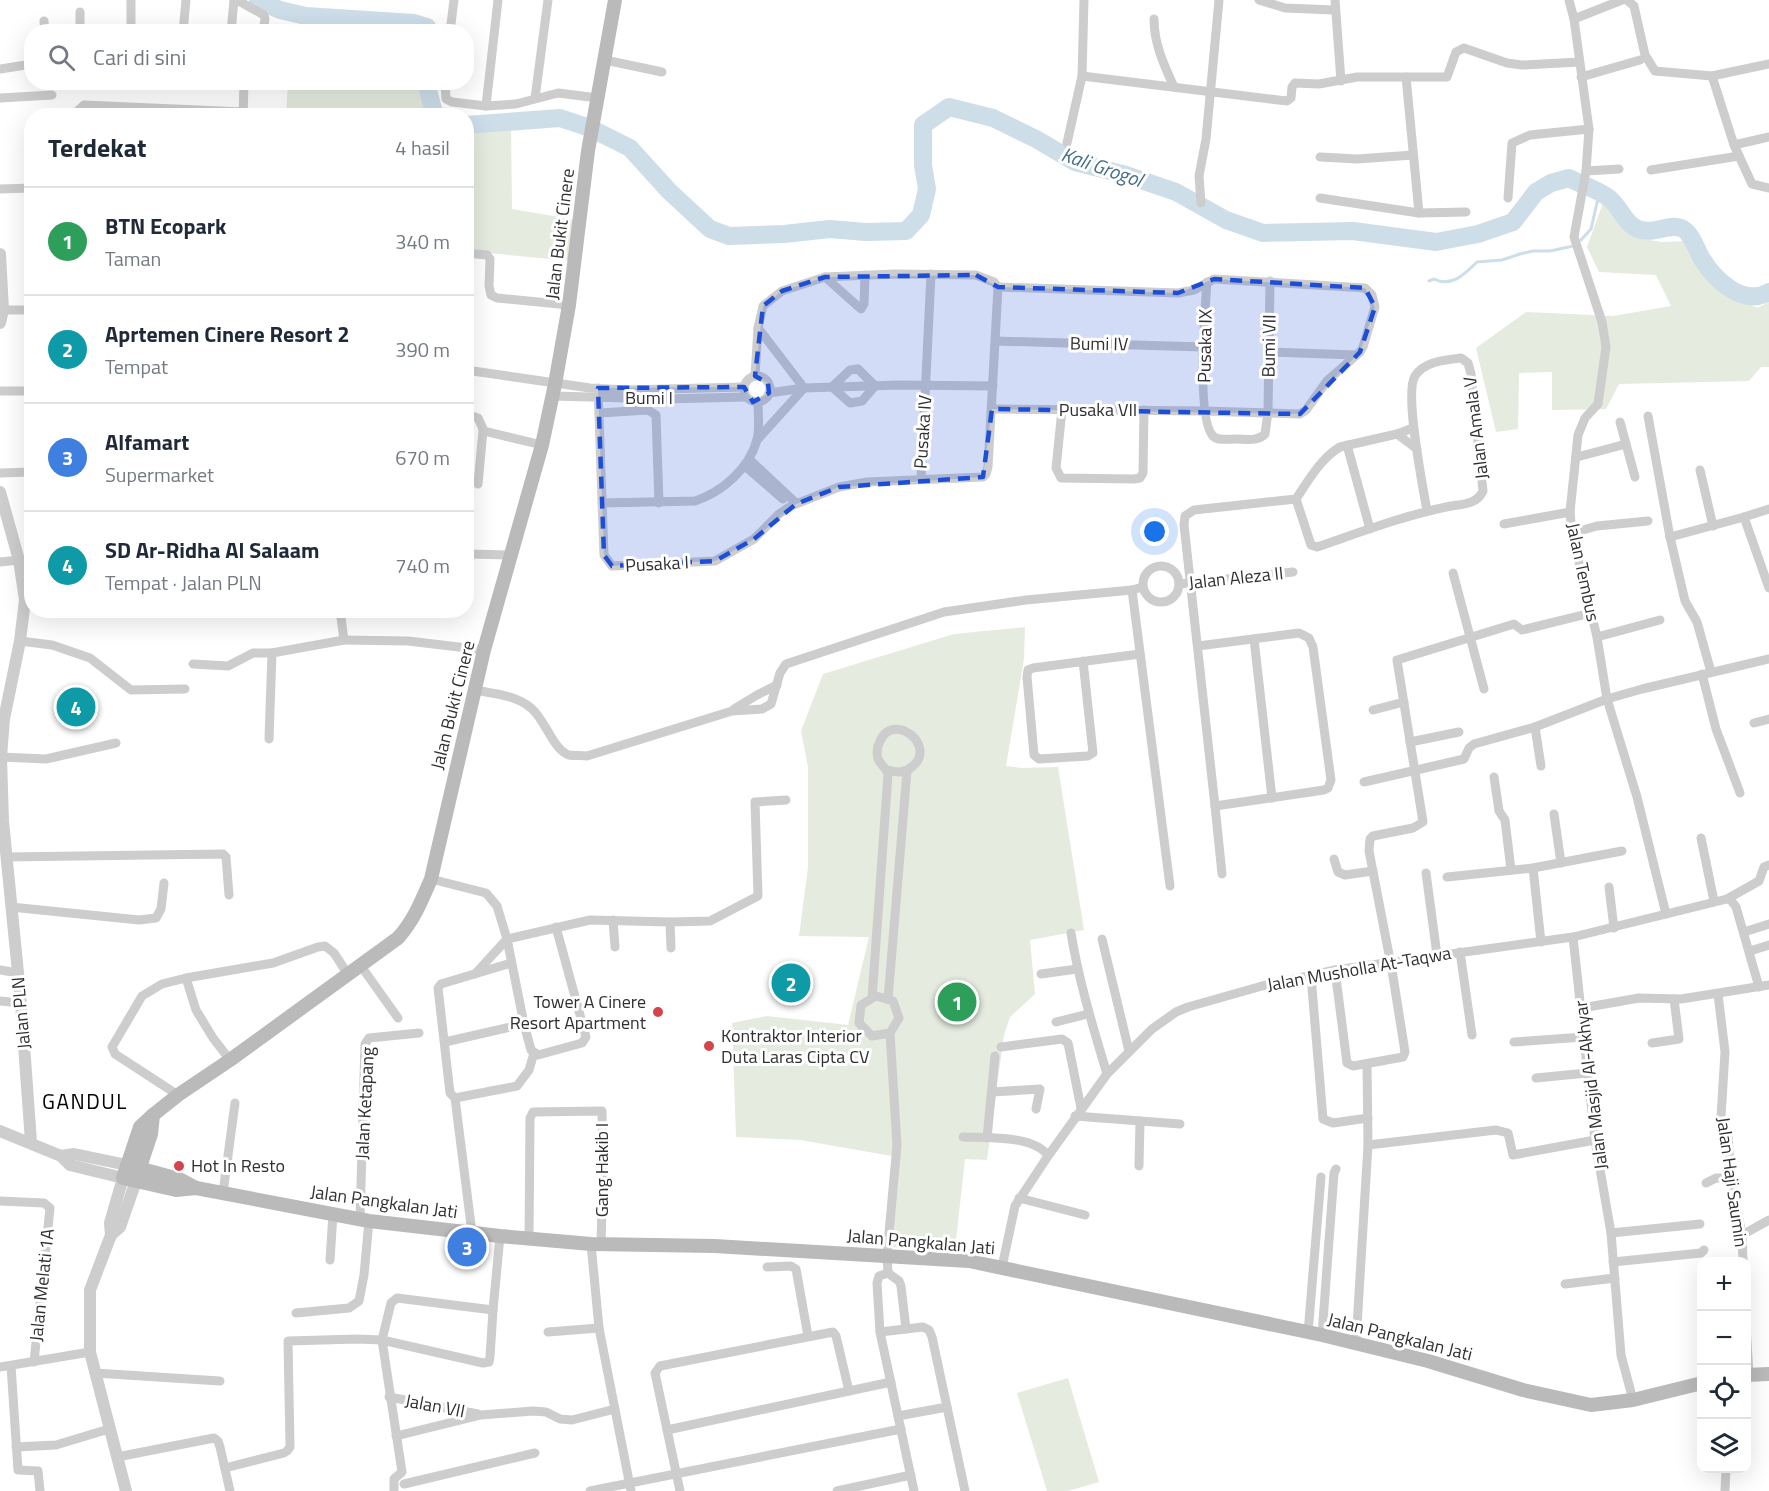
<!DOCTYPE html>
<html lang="id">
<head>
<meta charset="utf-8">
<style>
	body { margin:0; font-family:"Titillium Web",sans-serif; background:#f2f2f3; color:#1f2937 }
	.controls { position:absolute; right:18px; bottom:18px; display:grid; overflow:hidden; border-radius:12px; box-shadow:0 6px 24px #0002 }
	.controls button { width:54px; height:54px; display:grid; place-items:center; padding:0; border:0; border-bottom:2px solid #e0e1e3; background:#fff; color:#1f2937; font:30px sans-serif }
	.you { position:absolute; left:1155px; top:532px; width:21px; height:21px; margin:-15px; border:4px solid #fff; border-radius:50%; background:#1a73e8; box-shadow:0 0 0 9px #1a73e833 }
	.badge { display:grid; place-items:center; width:39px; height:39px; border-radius:50%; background:#2563eb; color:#fff; font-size:20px; font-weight:700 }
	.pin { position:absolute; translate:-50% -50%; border:3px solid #fff; box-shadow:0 2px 6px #0006 }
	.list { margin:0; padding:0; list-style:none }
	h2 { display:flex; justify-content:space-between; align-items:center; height:78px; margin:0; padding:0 24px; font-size:26px }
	h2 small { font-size:20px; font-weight:400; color:#747a83 }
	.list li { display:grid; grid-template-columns:39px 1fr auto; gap:18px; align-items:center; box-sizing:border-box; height:108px; padding:0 24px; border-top:2px solid #e0e1e3 }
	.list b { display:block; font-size:22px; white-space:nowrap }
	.list p { margin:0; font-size:20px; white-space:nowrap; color:#747a83 }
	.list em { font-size:20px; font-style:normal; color:#747a83 }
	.icon { flex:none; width:33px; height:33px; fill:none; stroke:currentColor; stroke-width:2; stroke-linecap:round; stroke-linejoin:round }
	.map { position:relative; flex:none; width:1769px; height:1491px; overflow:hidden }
	.search { position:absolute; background:#fff; box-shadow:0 6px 24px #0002; left:24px; top:24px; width:450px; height:66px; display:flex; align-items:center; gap:15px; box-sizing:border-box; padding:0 21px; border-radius:24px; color:#747a83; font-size:22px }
	.panel { position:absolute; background:#fff; box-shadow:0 6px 24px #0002; left:24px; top:108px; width:450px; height:510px; border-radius:24px }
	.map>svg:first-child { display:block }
</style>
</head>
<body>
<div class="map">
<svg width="1769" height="1491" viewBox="0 0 1769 1491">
	<rect width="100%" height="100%" fill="#fff"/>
	<g fill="#e5ebdf">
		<rect x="292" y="27" width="135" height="4"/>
		<polygon points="288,83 426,83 434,113 439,115 286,115"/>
		<polygon points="511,122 512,209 577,220 572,261 467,251 466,125"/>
		<polygon points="1603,203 1640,238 1661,242 1688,241 1731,295 1757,308 1769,302 1769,367 1761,367 1749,381 1619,384 1606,409 1552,410 1552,372 1519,373 1518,429 1496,432 1476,348 1526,312 1613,316 1671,306 1656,275 1599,272 1587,247"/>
		<polygon points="1025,627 1024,659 1006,766 1022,768 1058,767 1084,930 1030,940 1035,994 1010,1017 1004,1035 987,1160 965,1159 955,1249 943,1248 942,1251 891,1247 892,1156 800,1140 736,1137 732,1023 767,1016 848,1025 869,937 799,936 808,867 808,767 801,731 823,674 954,634"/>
		<polygon points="1068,1378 1099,1482 1068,1491 1047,1491 1017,1393"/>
	</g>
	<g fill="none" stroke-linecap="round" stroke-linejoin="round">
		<g stroke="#cddee9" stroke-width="3">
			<polyline points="1581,240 1591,229 1599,194"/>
			<path d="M1429,281L1434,279C1451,288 1465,274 1477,262L1502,260L1520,254L1533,251H1550L1573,246"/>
		</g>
		<g stroke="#cddee9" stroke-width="18">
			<polyline points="258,0 280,10 306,16 414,23 427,27 427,32"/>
			<polyline points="426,82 434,113 439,116"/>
			<path d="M466,125L560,118L590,128L630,148L669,191L710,229L729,236L784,234L830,229L866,232L906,231L921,215L927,189L923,165V125L949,107L993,118L1036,139L1075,162L1126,175L1176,192L1226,220L1263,233L1353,231L1436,242L1478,234L1513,222L1536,192L1551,183L1569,178C1582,185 1599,190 1610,199C1619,206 1624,221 1634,227C1651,238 1670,221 1683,229C1692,234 1697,251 1702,259C1715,280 1743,307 1769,292"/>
		</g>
		<g stroke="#cdcdcd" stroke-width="9">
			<polyline points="237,0 264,15 265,19 263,32"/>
			<polyline points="498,0 486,106 516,104 558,93 598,98"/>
			<polyline points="1259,0 1285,8 1334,10"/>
			<polyline points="1335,0 1341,81"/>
			<polyline points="1569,0 1574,19 1589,129 1586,171 1574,237 1602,322 1606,347 1598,404 1585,418 1578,435 1570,512 1572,533 1597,637 1607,699 1637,797 1666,914"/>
			<polyline points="1627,0 1634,6 1645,55 1655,71 1712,76 1769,64"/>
			<polyline points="80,12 80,32"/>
			<path d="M1154,19C1154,44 1164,65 1174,87"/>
			<polyline points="1574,19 1622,0"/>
			<polyline points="44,21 45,32"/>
			<polyline points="131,32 131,0"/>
			<polyline points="183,32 186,0"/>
			<polyline points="231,32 234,0"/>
			<polyline points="450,32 454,0"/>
			<polyline points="605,60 662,72"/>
			<polyline points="0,69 32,64"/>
			<polyline points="1082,76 1287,101 1291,98 1292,87 1295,83 1319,84 1357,77 1406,77"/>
			<polyline points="1712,76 1734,145 1752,184 1769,188"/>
			<polyline points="1581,77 1640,60"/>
			<polyline points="445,82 446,99 452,102 486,106"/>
			<polyline points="0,98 52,95"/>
			<polyline points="535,98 548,0"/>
			<polyline points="72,116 84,105 243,112"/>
			<polyline points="243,116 244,85"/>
			<polyline points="1067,143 1082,76 1084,0"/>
			<polyline points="1734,145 1769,137"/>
			<polyline points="1320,157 1357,159 1413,155"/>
			<polyline points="1651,170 1739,156"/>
			<polyline points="1586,171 1619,169"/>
			<polyline points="0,189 32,188"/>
			<polyline points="1320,198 1419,213 1466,212"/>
			<polyline points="1508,198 1512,143 1530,135 1589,129"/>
			<polyline points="1201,203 1199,176 1206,139 1219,0"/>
			<polyline points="1419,213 1406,77 1447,77 1456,52 1464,48 1507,63 1522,65 1579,62"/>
			<polyline points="466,253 487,255 490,259 489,286 491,295 497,298 569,305"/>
			<polyline points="825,277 861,309 864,304 865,275"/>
			<path d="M1207,282C1205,309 1196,419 1213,436C1218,441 1228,439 1235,439C1246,439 1257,442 1265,434L1268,412L1270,281"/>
			<polyline points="0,310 32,310"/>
			<polyline points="758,328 804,388 899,385 993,386"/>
			<polyline points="996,341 1203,347"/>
			<polyline points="1269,352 1355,355"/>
			<polygon points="858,369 875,386 862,401 850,403 832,387 850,370"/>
			<polyline points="466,370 590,388 625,390 744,387"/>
			<circle cx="757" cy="389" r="13"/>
			<polyline points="598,388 604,555 612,566 715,561 754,539 779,514 791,506 839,487 867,482 983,477 986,474 988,467 998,287 994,282 976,275 894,274 825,277 782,291 763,306 758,328 755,376"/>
			<polyline points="0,391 32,391"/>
			<polyline points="769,393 804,388"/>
			<polyline points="552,396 665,399 746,397"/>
			<polyline points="992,409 1204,411 1300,414 1306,410 1327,381 1360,352 1363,347 1375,307 1372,295 1365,288 1214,279 1194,290 1178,293 998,287"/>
			<polyline points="1062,410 1056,468 1061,478 1134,479 1140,478 1143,473 1144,410"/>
			<polyline points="600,413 648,410 656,415 659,503"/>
			<polyline points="466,414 478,418 484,431 542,445"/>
			<polyline points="1648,416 1670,537 1685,601 1697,622 1711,672"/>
			<polyline points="1397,434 1417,449"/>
			<polyline points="757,440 804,388"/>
			<polyline points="1626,444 1635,477"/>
			<polyline points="1347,445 1370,529"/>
			<polyline points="1577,457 1626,444 1620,422"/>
			<polyline points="749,459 796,503"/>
			<polyline points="745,466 783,499"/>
			<polyline points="1700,470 1713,526"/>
			<polyline points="0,473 32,472"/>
			<polyline points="921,479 931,274"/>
			<polyline points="478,484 483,430"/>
			<path d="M1296,499L1311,545L1317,547C1361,532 1405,515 1451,506C1464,504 1477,504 1483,491L1471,374L1468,363L1461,358C1446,360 1424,361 1415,376C1404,393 1423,487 1427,511"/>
			<path d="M602,503L695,501C722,492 749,469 757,440C760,429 758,414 758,402"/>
			<polyline points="1744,517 1769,509"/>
			<polyline points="1504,524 1570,512"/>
			<polyline points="1572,533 1597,526 1648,521"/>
			<polyline points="1670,537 1744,517 1769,588"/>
			<polyline points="466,554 512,555"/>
			<polyline points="0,562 19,560"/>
			<circle cx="1161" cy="584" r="18"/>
			<polyline points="1453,573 1484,689"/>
			<polyline points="1179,584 1293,572"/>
			<polyline points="1132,590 1170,886"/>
			<polyline points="1597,637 1660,620"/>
			<polyline points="1254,639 1272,798"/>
			<polyline points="344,640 408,641 484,650"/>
			<polyline points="20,641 52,645 90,658 131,690 185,689"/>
			<path d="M1198,646L1299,633L1309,638L1313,647L1331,780L1328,788L1324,790L1215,806L1184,525L1185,516L1194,510L1296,499C1308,481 1321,458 1340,447L1397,434L1413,428"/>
			<polyline points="1083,661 1093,753 1088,756 1039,759 1034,755 1027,677 1028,670 1033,668 1140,654"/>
			<polyline points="193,664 228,666 253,653 272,653 344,640 340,610"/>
			<polyline points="1702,674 1716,729 1740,793"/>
			<path d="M475,690C494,694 516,695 531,708C545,719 553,750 569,755C574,756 582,755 587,756L732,711L762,709L771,704L780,673L786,664L944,612L1026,600L1132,590L1143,587"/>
			<polyline points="734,709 757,695 777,685"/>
			<polyline points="1373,710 1404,702"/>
			<polyline points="1754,723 1769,719"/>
			<polyline points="1535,727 1541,766"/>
			<polyline points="269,739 272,653"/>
			<polyline points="1410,742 1459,732"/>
			<polyline points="1,757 46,759 116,743"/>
			<polyline points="1494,777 1499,811 1505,820 1511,870"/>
			<polyline points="1364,782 1464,759 1469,748 1474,744 1535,727 1607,699 1642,689 1769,659"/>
			<polyline points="1215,806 1222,874"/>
			<polyline points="1554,814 1561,863"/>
			<polyline points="1701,838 1714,901"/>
			<polyline points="6,857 223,854 226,857 229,895"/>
			<polyline points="1334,859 1338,872 1345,875 1373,871"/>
			<polyline points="1533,868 1541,942"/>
			<polyline points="1426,873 1437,955"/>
			<polyline points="1447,877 1533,868 1622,851"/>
			<polyline points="431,879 486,893 497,906 507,939 590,920 670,922 710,921 758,896 755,802 786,800"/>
			<polyline points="1609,887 1614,928"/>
			<polyline points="1727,899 1759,881 1764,867 1769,865"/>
			<polyline points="11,907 139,920 156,918 161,909 164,883"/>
			<polyline points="613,920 615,947"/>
			<polyline points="670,922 671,948"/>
			<polyline points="1744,932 1769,924"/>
			<path d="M1071,933C1079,982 1093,1027 1107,1074"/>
			<polyline points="1573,937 1595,1140 1611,1233 1621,1355 1633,1400"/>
			<polyline points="1102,939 1129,1051"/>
			<polyline points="1750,951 1769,945"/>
			<polyline points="1460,952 1472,1035"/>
			<polyline points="511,963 441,984 438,988 450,1093 455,1098 517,1086 529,1070 534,1053"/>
			<polyline points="361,966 398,1018"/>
			<polyline points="0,970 18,973"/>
			<polyline points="1335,970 1347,1063 1353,1066 1403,1057 1405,1052 1392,970 1369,851 1370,839 1373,836 1413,828 1423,822 1397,660 1514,624 1522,630 1591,613"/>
			<polyline points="475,974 507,939 524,1024 531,1050 538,1055 582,1043 586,1037 556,927"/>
			<polyline points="1041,974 1077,969"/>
			<polyline points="1311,976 1323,1119 1333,1123 1368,1118"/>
			<polyline points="1718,994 1725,1052 1721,1117 1728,1136 1731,1178 1742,1235 1743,1262"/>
			<path d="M872,998L888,774C886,768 880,764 878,759C876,752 877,747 880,741C893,711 937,745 913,766C905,773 898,773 888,770"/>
			<polyline points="888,999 907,771"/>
			<polyline points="0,1001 21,1003"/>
			<polyline points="1582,1008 1639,998 1681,999 1769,985"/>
			<polyline points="1056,1022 1088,1014"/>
			<polyline points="445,1042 524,1024"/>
			<polyline points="1514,1042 1584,1037"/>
			<polyline points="1652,1043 1679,1039 1674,999"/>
			<polyline points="1001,1047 1062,1039 1068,1043 1081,1108"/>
			<polyline points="230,1060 213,1038 196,1010 186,978 273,963 318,947 325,946 334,953 349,976"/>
			<polyline points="1536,1078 1587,1073"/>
			<polyline points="992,1092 1040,1089 1036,1109"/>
			<polyline points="178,1095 115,1054 112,1047 142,996 162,984 186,978"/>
			<polyline points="455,1098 472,1233"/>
			<polyline points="1075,1116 1180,1124"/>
			<path d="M963,1137C986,1138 1035,1135 1048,1156"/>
			<polyline points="987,1138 995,1056"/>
			<polyline points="1368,1145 1496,1130 1508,1133 1513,1155 1595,1140"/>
			<polyline points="1139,1166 1140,1121"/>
			<polyline points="1706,1183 1716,1178 1731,1178"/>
			<polyline points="223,1193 235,1103"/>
			<polyline points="1019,1198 1085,1215"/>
			<polyline points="0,1201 44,1203 50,1208 34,1362"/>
			<polyline points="360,1219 365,1044 369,1038 419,1033"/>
			<polyline points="1611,1233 1700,1224"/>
			<polyline points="1742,1235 1769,1220"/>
			<polyline points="529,1238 530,1118 533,1112 602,1111 603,1168 601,1244"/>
			<polyline points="591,1244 599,1328 631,1491"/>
			<polyline points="330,1260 333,1214"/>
			<polyline points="1613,1262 1701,1253 1704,1250"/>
			<polyline points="767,1267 791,1266 796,1269 808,1336"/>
			<polyline points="1002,1267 1015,1206 1048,1156 1107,1074 1152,1029 1176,1012 1188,1007 1262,986 1335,970 1573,937 1727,899 1730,899 1736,907 1759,987"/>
			<polyline points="888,1273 887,1255 897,1145 890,1033 899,1018 893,1001 876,996 861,1005 859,1023 872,1036 890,1033"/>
			<polyline points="888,1273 879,1276 877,1283 880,1332 914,1491"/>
			<polyline points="888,1273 899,1281 901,1286 906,1329"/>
			<polyline points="1565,1284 1615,1278"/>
			<polyline points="296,1313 349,1308 359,1301 364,1275 369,1221"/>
			<polyline points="1746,1326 1749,1374"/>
			<polyline points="548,1332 599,1328"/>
			<polyline points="880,1332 923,1327 929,1330 932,1337 965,1491"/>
			<polyline points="1308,1333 1321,1177"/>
			<polyline points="1322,1335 1334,1173 1336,1169"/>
			<polyline points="1356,1343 1368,1145 1367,1064"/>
			<polyline points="11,1366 18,1470 38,1471 40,1491"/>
			<polyline points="0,1367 90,1352"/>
			<polyline points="95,1373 220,1381"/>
			<polyline points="389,1397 478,1414"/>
			<polyline points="898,1416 947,1407"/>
			<polyline points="667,1430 891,1382"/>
			<polyline points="396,1436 481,1415 533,1411 546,1412 560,1419 572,1420 615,1409"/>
			<polyline points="16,1447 56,1445 109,1429"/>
			<polyline points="287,1451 290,1447 288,1341 357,1339 382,1340 483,1363 489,1362 490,1357 493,1310"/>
			<polyline points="117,1457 214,1438 218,1441 220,1447 230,1491"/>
			<polyline points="225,1468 284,1453"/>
			<polyline points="404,1484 535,1453"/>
			<polyline points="394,1491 394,1479 402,1472 382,1340 391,1303 397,1298 493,1310 500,1236"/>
			<polyline points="590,1491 901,1429"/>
			<polyline points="680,1491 655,1373 660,1366 833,1332 836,1336 849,1391"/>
			<polyline points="837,1491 911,1475"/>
			<polyline points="1725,1491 1726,1468"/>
		</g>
		<g stroke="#cdcdcd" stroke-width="12">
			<polyline points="0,254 3,310 0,323"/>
			<polyline points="0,492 19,560 25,600 20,641 4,719 1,757 3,821 21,1003 31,1142"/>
			<polyline points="0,1131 61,1156 70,1165 123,1178 110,1223 111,1235 90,1290 90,1352 126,1491"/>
			<polyline points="61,1156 74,1154 127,1165"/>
			<polyline points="111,1235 120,1227 136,1181"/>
		</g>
		<g stroke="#bababa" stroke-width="14">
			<path d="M615,0L588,151L569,305L555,384L542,445L484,650L431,879C422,900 414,920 398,938L230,1060L178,1095L153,1115L140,1127L123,1178L176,1190L196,1188L369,1221L500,1236L591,1244L715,1246L969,1261L1322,1335L1428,1361L1523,1390L1591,1405L1633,1400L1702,1383"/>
			<polyline points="127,1165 179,1179 196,1188"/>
			<polyline points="137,1176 151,1134 153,1115"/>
			<polyline points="1746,1375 1769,1374"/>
		</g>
	</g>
	<path fill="#1d4ed8" fill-opacity="0.2" stroke="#1d4ed8" stroke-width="4.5" stroke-dasharray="12 8" stroke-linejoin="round" d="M976,275L998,287L1178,293L1214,279L1365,288L1375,307L1360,352L1300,414L992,409L983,477L839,487L796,504L754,539L715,561L612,566L604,555L598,388L744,387L753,402L769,393L768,383L755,376L763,306L782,291L825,277Z"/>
	<g fill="#d4444c" stroke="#fff" stroke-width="2">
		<circle cx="658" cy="1012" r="6"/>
		<circle cx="709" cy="1046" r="6"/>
		<circle cx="179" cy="1166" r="6"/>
	</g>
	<g text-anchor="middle" stroke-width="6" stroke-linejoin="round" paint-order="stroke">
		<g font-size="18" fill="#303030" stroke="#fff">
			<text transform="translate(560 234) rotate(-83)" y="6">Jalan Bukit Cinere</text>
			<text transform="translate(1099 344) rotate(1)" y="6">Bumi IV</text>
			<text transform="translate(1205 346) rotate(-89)" y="6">Pusaka IX</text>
			<text transform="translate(1269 346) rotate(-89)" y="6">Bumi VII</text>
			<text x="649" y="404">Bumi I</text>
			<text x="1098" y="416">Pusaka VII</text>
			<text transform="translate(1476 428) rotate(-97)" y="6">Jalan Amala V</text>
			<text transform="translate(923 432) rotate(-86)" y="6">Pusaka IV</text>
			<text transform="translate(657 564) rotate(-3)" y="6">Pusaka I</text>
			<text transform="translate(1583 572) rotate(78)" y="6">Jalan Tembus</text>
			<text transform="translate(1236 578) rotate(-6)" y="6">Jalan Aleza II</text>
			<text transform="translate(453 705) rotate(-76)" y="6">Jalan Bukit Cinere</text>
			<text transform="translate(1359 969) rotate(-10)" y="6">Jalan Musholla At-Taqwa</text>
			<text transform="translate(21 1013) rotate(-95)" y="6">Jalan PLN</text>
			<text transform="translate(1591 1085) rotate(-97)" y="6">Jalan Masjid Al-Akhyar</text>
			<text transform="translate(365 1103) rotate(-87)" y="6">Jalan Ketapang</text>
			<text transform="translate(602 1170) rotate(-90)" y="6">Gang Hakib I</text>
			<text transform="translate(1732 1182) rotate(82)" y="6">Jalan Haji Saumin</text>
			<text transform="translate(384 1202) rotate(8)" y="6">Jalan Pangkalan Jati</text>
			<text transform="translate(921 1242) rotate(5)" y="6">Jalan Pangkalan Jati</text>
			<text transform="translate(42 1285) rotate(-84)" y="6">Jalan Melati 1A</text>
			<text transform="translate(1400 1337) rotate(14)" y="6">Jalan Pangkalan Jati</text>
			<text transform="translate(435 1406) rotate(11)" y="6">Jalan VII</text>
		</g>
		<g font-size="18" fill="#303030" stroke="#fff" text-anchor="start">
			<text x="646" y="1008" text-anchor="end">Tower A Cinere<tspan x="646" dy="21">Resort Apartment</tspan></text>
			<text x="721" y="1042">Kontraktor Interior<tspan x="721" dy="21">Duta Laras Cipta CV</tspan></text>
			<text x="191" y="1172">Hot In Resto</text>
		</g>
		<g font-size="20" font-style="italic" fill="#456e8a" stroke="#fff">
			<text transform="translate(1102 167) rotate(19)" y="7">Kali Grogol</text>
		</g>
		<g font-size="21" letter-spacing="1.5" fill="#000" stroke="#fff">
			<text x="85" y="1109">GANDUL</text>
		</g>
	</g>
</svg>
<div class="controls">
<button>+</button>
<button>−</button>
<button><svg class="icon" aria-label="locate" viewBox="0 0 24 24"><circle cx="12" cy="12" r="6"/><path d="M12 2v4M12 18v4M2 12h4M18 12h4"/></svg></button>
<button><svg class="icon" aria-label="layers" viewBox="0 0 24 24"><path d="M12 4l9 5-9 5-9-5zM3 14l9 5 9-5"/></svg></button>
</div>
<div class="you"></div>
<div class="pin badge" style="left:957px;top:1002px;background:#2e9e5b">1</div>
<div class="pin badge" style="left:791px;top:983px;background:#0f9aa8">2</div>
<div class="pin badge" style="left:467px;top:1247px;background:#3f7fe0">3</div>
<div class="pin badge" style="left:76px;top:707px;background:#0f9aa8">4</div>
<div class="search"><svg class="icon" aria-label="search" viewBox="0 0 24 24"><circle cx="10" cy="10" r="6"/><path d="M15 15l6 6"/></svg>Cari di sini</div>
<section class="panel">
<h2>Terdekat<small>4 hasil</small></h2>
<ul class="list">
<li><span class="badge" style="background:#2e9e5b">1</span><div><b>BTN Ecopark</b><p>Taman</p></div><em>340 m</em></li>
<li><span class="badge" style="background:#0f9aa8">2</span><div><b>Aprtemen Cinere Resort 2</b><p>Tempat</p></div><em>390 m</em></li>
<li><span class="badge" style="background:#3f7fe0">3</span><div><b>Alfamart</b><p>Supermarket</p></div><em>670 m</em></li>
<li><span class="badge" style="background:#0f9aa8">4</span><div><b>SD Ar-Ridha Al Salaam</b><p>Tempat · Jalan PLN</p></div><em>740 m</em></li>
</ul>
</section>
</div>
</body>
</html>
